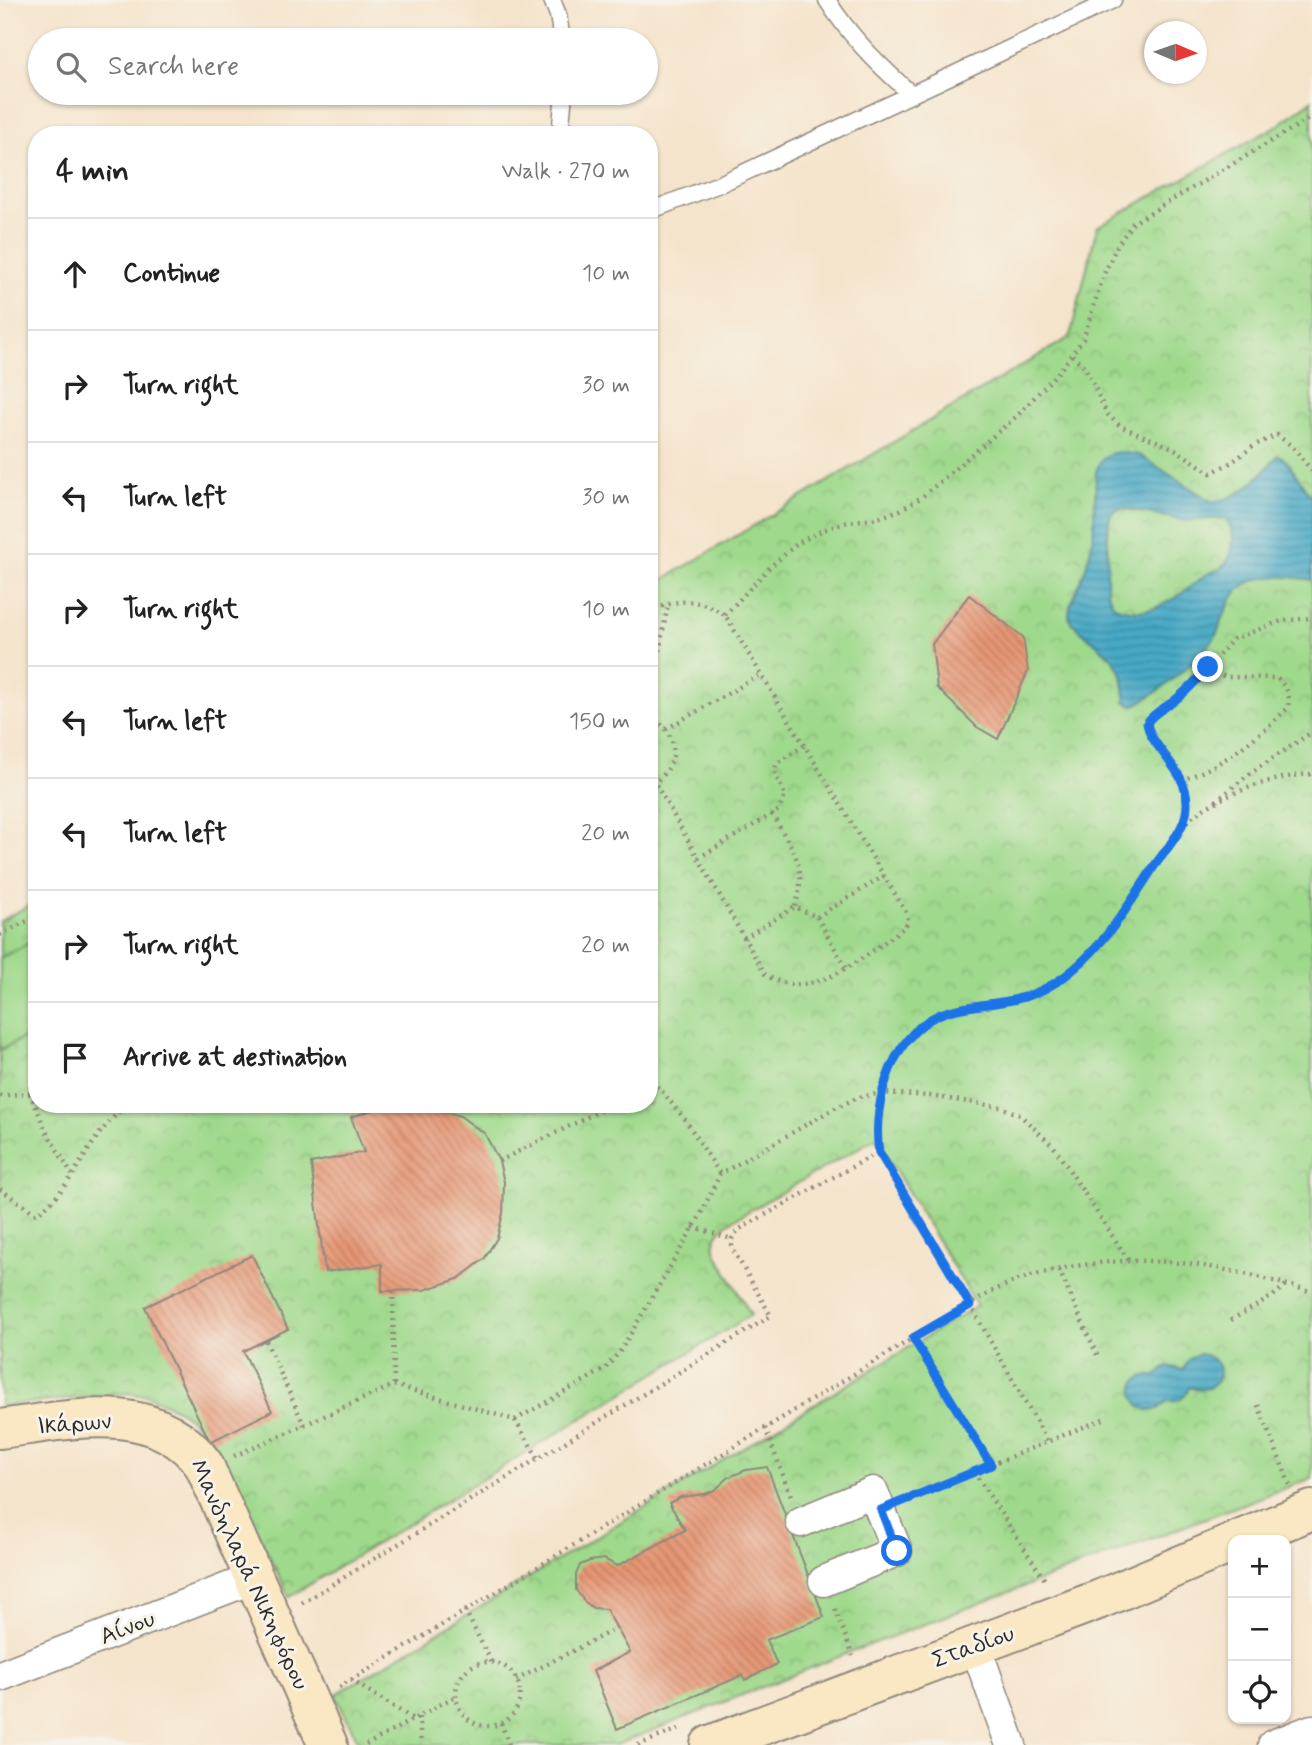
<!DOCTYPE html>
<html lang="en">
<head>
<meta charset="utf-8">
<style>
	body { margin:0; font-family:Mynerve,sans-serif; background:#f6f6f6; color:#222 }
	.controls { position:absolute; right:21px; bottom:21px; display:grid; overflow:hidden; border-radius:14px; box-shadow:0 2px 5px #0004 }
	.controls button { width:63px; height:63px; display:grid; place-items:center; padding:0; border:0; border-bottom:2px solid #e0e0e0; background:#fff; color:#222; font:35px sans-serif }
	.compass { position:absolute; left:1144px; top:21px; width:63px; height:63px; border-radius:50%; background:#fff; box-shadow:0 2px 5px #0004; rotate:92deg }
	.stop { position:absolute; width:21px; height:21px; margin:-16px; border:5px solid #1a73e8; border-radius:50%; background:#fff }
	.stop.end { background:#1a73e8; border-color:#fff; box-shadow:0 2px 7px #0008 }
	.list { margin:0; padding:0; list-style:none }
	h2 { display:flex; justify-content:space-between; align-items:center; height:91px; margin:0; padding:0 28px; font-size:30px }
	h2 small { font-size:23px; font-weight:400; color:#767676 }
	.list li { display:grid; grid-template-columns:46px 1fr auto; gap:21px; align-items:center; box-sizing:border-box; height:112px; padding:0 28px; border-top:2px solid #e0e0e0 }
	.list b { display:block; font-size:26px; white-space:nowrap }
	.list em { font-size:23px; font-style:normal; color:#767676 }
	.icon { flex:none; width:38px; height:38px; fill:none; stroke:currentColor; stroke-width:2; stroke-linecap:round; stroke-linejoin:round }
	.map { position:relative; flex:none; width:1312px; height:1745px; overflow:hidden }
	.search { position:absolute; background:#fff; box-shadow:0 2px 5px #0004; left:28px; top:28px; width:630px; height:77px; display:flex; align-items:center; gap:18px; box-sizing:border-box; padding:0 24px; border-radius:38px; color:#767676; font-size:26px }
	.panel { position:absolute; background:#fff; box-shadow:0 2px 5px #0004; left:28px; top:126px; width:630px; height:987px; border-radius:28px }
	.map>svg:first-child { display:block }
</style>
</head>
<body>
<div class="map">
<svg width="1312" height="1745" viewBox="0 0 1312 1745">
	<defs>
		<pattern id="park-crowns" width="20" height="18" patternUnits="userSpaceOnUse" patternTransform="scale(1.75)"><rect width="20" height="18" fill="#9fd98c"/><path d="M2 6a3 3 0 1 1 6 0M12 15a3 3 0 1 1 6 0" fill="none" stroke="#89ba79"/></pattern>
		<pattern id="water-rules" width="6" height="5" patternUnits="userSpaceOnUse" patternTransform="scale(1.75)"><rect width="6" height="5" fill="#46a9c6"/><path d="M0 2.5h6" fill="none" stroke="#3b8aa1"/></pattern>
		<pattern id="building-back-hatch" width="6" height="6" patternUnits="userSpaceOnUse" patternTransform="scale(1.75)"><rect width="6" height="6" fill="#e69674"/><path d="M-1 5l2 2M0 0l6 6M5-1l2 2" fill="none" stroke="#bb7b5f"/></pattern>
	</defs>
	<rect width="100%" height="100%" fill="#f7f3e8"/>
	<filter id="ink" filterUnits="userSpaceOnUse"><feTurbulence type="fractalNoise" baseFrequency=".0143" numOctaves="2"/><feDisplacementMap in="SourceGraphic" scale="14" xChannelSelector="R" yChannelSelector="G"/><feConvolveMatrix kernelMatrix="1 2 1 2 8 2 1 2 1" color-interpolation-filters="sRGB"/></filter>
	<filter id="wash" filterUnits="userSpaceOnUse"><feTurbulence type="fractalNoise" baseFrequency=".00686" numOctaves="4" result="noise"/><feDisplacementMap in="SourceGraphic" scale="28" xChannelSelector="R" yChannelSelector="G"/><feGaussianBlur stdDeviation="1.57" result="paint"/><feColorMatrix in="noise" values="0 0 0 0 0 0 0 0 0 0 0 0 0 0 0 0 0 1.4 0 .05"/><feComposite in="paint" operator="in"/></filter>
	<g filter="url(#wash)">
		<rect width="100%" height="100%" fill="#f5e4cc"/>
		<path fill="url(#park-crowns)" stroke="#65825c" stroke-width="2" d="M1312,100V1478L851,1652L616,1745H360L335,1695L977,1306L876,1138L728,1223C717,1232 712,1239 716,1253L751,1315L289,1597L223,1461L195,1423L179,1410L148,1396L127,1393L0,1406V921L37,901V1104H649V588L1070,337L1097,227L1280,124Z"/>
		<polygon fill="#9fd98c" stroke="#65825c" stroke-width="2" points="37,939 37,1031 0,1050 0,958"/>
		<g fill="url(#water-rules)" stroke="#386a78" stroke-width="2" fill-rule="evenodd">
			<path d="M1119,452L1139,455L1211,501C1239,502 1261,475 1278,455C1293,462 1299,484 1312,496V580C1282,575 1246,571 1230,602C1224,613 1221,626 1215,637C1202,657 1154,698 1132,706L1126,702L1122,674L1111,657L1071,622L1069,617L1070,606L1085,570L1093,540L1096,472C1100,459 1104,454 1119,452ZM1123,508L1186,521L1224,518C1237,528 1235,556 1222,567C1218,570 1212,571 1207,574C1188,588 1171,605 1146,610C1135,612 1125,610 1114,606L1107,591L1108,531L1110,516L1115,510Z"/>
			<path d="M1200,1354C1231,1358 1222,1400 1189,1387C1186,1398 1178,1403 1167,1401C1146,1429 1118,1387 1144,1376C1147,1374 1152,1377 1155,1376C1159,1374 1164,1368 1169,1366L1183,1370L1189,1359Z"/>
		</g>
		<g id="blocks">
			<g fill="url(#building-back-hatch)">
				<polygon points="969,595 1023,637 1028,671 998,739 977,727 937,688 932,644"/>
				<polygon points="384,1106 431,1108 460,1116 485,1134 499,1161 504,1182 503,1213 497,1238 484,1259 458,1279 424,1290 382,1291 382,1264 325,1272 311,1163 364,1152 351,1117"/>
				<polygon points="252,1255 288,1329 243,1351 272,1411 210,1442 145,1307"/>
				<polygon points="767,1467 824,1617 766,1640 777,1664 745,1680 743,1675 617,1729 593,1671 630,1652 606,1609 593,1608 584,1601 576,1590 576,1575 580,1565 590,1561 604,1559 617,1566 685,1530 669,1503 681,1497 705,1494 715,1490 729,1477 746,1470"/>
			</g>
		</g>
	</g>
	<g filter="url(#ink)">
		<use href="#blocks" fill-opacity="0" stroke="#90887c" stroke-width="2"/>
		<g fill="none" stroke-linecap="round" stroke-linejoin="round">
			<g stroke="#90887c" stroke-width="19">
				<g id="lane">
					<polyline points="552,0 558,15 562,40"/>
					<path d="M827,0C850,37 879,65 911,94"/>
					<polyline points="560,135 564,93"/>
					<polyline points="649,211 722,183 1113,0"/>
				</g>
			</g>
			<g stroke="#90887c" stroke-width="33">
				<g id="street">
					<polyline points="801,1522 873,1492 897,1551 824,1581"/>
					<polyline points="975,1645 1011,1745"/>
					<polyline points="0,1676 254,1578"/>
					<polyline points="1273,1745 1312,1730"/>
				</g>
			</g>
			<g stroke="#90887c" stroke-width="42">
				<g id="secondary">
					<path d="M0,1429C70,1420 156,1398 204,1465L328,1745"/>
					<polyline points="1239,1540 1312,1510"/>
					<polyline points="710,1745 1098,1600 1233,1543"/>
				</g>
			</g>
			<g stroke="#90887c" stroke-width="4.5" stroke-dasharray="2 5" stroke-linecap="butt">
				<polyline points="1072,355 1085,367 1107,414 1120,426 1173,448 1211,473 1232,462 1255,445 1277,435 1293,447 1312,471"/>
				<path d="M649,612C678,598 697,597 725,615L907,914L908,922L905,927C868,953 811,1007 765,974L655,783"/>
				<polyline points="725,615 770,567 798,543 823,530 848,522 878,518 900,510 922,497 1017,416 1061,369 1083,339 1104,274 1118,244 1133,223 1312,117"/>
				<polyline points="649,706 668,604"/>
				<path d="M649,716C682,733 681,768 649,786"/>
				<polyline points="666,729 762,674"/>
				<path d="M1181,780C1224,766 1256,738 1288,708C1290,693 1287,688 1277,678L1225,677L1208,667"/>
				<polyline points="1216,801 1248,775 1312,732"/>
				<path d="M772,814C792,849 809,865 795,907"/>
				<path d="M1185,823C1189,792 1182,775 1164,751C1157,742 1149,735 1147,723L1150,718L1198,680L1233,639L1281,621L1312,618"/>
				<path d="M698,858L779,810L785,796C782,784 771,776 777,763L805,745"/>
				<polyline points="817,917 846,968"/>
				<polyline points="0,935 37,916"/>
				<polyline points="744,938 795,907 817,917 884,876"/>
				<polyline points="649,1075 686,1121 720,1174"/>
				<polyline points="30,1093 45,1129 72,1175"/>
				<polyline points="0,1096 30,1093 33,1071 37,1065"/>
				<path d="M879,1152C873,1113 886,1067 910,1036C945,991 1017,1016 1064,976C1088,956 1111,933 1129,906C1145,882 1164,843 1185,823C1214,796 1273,776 1312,774"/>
				<polyline points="499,1161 614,1104"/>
				<path d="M0,1189L36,1214C65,1195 80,1160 100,1133C108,1123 117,1114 126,1104"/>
				<polyline points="693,1227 732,1239"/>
				<polyline points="1059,1270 1098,1357"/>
				<polyline points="393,1291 394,1385"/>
				<polyline points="1231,1320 1273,1296 1286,1285"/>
				<polyline points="913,1338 991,1465"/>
				<polyline points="266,1341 304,1425"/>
				<polyline points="1258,1405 1290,1485"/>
				<polyline points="515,1420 538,1458"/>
				<polyline points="765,1428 791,1496"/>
				<polyline points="234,1456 394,1385 515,1420 605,1369 621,1350 700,1216 720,1174 837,1107 859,1097 883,1093 930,1096 1001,1107 1020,1115 1054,1147 1129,1261"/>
				<polyline points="974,1472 1047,1583"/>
				<polyline points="907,1499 1108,1417"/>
				<polyline points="302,1603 771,1316 732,1248 732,1239 738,1230 879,1152 970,1305 1048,1442"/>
				<polyline points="835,1609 853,1656"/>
				<polyline points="465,1610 491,1662"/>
				<circle cx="488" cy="1694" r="32"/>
				<polyline points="351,1680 413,1719"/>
				<polyline points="516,1680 617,1628"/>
				<path d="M339,1687C496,1593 652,1497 808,1402C853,1375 898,1347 944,1320C969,1305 994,1288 1021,1279C1127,1247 1209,1261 1312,1292"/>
				<polyline points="419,1717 421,1745"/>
				<polyline points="501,1723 509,1745"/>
				<polyline points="366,1745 456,1696"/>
				<polyline points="638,1745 679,1729"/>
			</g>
			<use href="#lane" stroke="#fff" stroke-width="16"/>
			<use href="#street" stroke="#fff" stroke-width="30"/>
			<use href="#secondary" stroke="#fae7c3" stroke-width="38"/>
		</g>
	</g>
	<g fill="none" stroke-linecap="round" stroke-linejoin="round" filter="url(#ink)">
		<path stroke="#1a73e8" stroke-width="9" d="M897,1551L881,1510L991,1465L913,1338L970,1305L879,1152C871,1101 895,1026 949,1011C981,1002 1016,1005 1046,988C1091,965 1125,912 1151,871C1165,849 1188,829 1187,802C1186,768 1151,749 1147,723C1153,713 1165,708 1174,701C1187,691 1198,679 1208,667"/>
	</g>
	<g text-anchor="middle" stroke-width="6" stroke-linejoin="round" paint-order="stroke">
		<g font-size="24" fill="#2b2b2b" stroke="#f7f3e8">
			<text transform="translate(74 1423) rotate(-4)" y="8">Ικάρων</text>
			<text transform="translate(250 1574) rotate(65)" y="8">Μανδηλαρά Νικηφόρου</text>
			<text transform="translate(127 1627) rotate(-21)" y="8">Αίνου</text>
			<text transform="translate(973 1646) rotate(-20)" y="8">Σταδίου</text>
		</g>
	</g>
</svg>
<div class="controls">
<button>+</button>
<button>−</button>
<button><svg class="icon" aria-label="locate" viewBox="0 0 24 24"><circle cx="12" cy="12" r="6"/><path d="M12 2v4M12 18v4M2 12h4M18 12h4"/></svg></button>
</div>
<svg class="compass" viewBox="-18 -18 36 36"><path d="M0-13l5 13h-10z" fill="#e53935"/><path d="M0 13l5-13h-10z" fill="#767676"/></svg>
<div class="stop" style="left:897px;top:1551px"></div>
<div class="stop end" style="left:1208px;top:667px"></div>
<div class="search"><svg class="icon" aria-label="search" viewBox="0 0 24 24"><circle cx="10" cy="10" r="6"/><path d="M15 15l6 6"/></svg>Search here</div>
<section class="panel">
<h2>4 min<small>Walk · 270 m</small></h2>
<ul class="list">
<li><svg class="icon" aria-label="ahead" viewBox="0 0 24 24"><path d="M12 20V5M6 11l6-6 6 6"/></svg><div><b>Continue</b></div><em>10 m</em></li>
<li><svg class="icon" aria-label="right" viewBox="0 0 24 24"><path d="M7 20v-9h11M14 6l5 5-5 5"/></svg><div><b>Turn right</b></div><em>30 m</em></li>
<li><svg class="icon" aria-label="left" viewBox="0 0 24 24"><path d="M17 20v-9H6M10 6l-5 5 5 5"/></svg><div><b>Turn left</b></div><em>30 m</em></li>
<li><svg class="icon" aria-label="right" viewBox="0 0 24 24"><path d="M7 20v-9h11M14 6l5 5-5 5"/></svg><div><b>Turn right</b></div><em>10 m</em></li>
<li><svg class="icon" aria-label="left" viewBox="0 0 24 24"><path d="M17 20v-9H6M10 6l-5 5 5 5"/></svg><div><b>Turn left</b></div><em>150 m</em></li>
<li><svg class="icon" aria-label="left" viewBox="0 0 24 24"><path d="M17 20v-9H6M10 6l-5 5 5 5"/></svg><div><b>Turn left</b></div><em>20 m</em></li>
<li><svg class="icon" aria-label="right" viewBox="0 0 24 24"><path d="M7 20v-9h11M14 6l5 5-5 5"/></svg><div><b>Turn right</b></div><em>20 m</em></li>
<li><svg class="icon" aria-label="arrive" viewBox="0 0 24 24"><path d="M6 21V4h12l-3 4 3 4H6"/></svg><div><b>Arrive at destination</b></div></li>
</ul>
</section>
</div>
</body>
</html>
